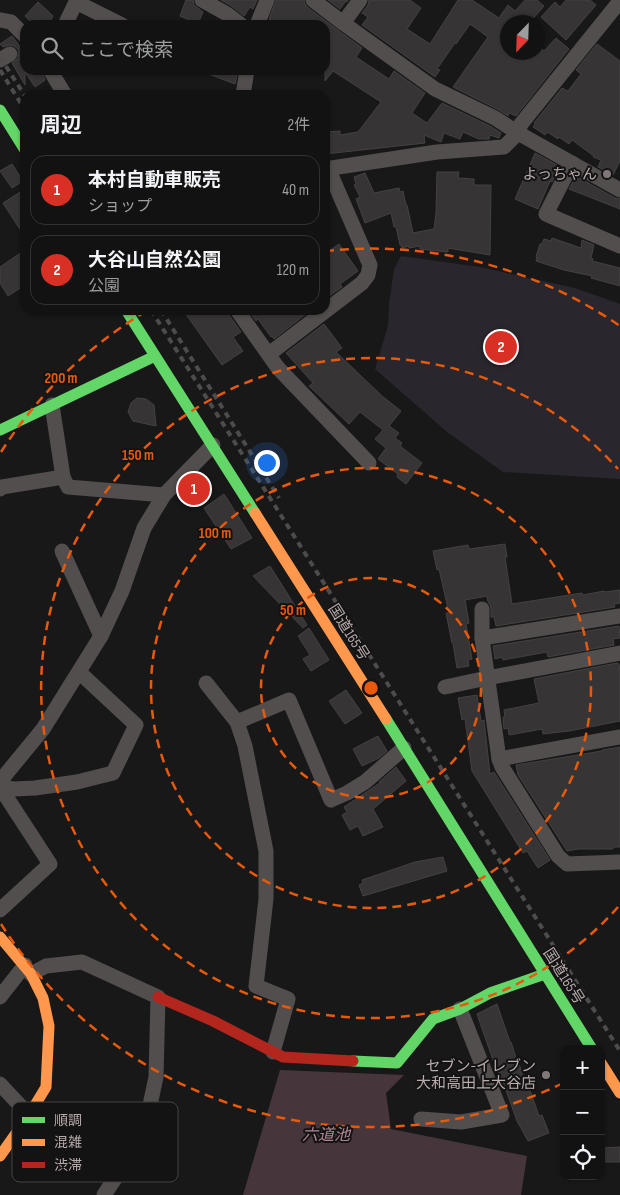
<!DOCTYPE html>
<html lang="ja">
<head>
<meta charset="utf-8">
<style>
	body { margin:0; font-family:"Sofia Sans Condensed","Noto Sans JP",sans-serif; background:#1c1b1b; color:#f1f3f6 }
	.controls { position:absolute; right:15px; bottom:15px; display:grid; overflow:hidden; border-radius:10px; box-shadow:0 1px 4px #0004 }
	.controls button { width:45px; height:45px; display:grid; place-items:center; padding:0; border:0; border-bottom:1px solid #323232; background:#131212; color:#f1f3f6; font:25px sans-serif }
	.compass { position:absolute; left:500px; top:15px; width:45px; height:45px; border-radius:50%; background:#131212; box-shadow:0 1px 4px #0004; rotate:203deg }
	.you { position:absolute; left:266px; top:462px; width:18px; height:18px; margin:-12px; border:4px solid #fff; border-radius:50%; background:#1a73e8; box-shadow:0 0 0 8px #1a73e833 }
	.badge { display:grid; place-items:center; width:32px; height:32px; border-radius:50%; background:#d93025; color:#fff; font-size:16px; font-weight:700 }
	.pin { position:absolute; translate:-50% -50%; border:2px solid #fff; box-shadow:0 1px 5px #0006 }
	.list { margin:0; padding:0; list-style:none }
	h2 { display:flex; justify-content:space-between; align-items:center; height:65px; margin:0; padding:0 20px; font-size:21px }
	h2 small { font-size:16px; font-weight:400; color:#9d9e9f }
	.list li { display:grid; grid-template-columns:32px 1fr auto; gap:15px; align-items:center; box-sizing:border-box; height:70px; margin:0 10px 10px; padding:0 10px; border:1px solid #323232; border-radius:15px }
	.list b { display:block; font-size:19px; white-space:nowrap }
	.list p { margin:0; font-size:16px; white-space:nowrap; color:#9d9e9f }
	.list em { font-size:16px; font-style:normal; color:#9d9e9f }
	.icon { flex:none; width:28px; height:28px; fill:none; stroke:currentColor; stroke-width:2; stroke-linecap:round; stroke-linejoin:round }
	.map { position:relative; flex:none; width:620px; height:1195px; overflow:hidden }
	.search { position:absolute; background:#131212; box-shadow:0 1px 4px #0004; left:20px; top:20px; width:310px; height:55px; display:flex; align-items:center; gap:12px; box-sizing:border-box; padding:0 18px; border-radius:15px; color:#9d9e9f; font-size:19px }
	.panel { position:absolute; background:#131212; box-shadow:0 1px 4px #0004; left:20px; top:90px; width:310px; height:225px; border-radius:15px }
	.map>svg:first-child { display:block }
</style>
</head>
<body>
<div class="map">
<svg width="620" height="1195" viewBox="0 0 620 1195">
	<rect width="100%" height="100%" fill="#191818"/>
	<polygon fill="#29262d" points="401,256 480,267 575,288 620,304 620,479 503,472 447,432 375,369 388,326 389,304 394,269"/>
	<polygon fill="#46363b" points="280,1070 404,1075 386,1093 391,1129 527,1156 521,1195 243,1195"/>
	<g fill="#363434" stroke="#454142">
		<polygon points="186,0 193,0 194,5 203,12 198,24 180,16"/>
		<polygon points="221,0 257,0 253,9 250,7 244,16 233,7"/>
		<polygon points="276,0 304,0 305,4 307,7 362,48 356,57 389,79 394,71 425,93 412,113 427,123 442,103 490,126 501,133 499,138 490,135 489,139 479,139 463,132 460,139 444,133 441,142 424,135 425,143 325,154 325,132 340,131 340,135 358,132 381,102 333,71 325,81 325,25 279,25 269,19"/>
		<polygon points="328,0 348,0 347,2 346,1 340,9"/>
		<polygon points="369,0 410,0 421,8 407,29 430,44 458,0 472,0 499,18 508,5 515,11 525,0 537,0 544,6 531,21 533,22 508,22 508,52 538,52 538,46 544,51 556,38 569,49 516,116 509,113 508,116 499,110 453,87 488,37 470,24 456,44 455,43 437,69 440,70 435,77 362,25 368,17 362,13 368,5"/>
		<polygon points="566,0 590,0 596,5 566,40 541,17 555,2 560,7"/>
		<polygon points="38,2 53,16 48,25 34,25 25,16"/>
		<polygon points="12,36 16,41 25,54 25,70 41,70 45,80 35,87 25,72 25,85 12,63 18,58 19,53 18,49 14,46 10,45 3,47 0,44"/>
		<polygon points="597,44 620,61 620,161 613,175 598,167 601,160 593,157 594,156 572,140 569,144 559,137 558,139 547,132 545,135 533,127 535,124 534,123 562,88 568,91 581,74 576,70"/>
		<polygon points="202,70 238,70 235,84 201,71"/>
		<polygon points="535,153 557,165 556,168 558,169 552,182 550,181 538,209 515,199"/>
		<polygon points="12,164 23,181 12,188 0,171"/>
		<polygon points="437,172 459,172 458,178 474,179 474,185 491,185 490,255 448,248 448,252 420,249 420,246 409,248 409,246 402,248 401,245 400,245 396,227 394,227 391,213 365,223 356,199 360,197 354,185 356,184 354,177 365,173 374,193 399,188 400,192 403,191 406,205 407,205 413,233 434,229 436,213"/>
		<polygon points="576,176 615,198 620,199 620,209 569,189"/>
		<polygon points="25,189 25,237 3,203"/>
		<polygon points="552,238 581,248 582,240 594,245 591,258 593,259 592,261 620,268 620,286 591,278 592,276 564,270 536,261 537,257 536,257 540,244 542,244 544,239 551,241"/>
		<polygon points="339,244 358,271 340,284 342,287 325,299 325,254"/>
		<polygon points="25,250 25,285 8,296 0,283 0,267"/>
		<polygon points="183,310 228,310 229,315 241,332 233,337 243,351 222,365 195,327"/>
		<polygon points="248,310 311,310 274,339 272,336 271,337 258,319 256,321"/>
		<polygon points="324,324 342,348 336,352 382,396 401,411 389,426 399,433 395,438 402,443 400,446 422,463 406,484 397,477 398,474 378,459 386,448 375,439 383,430 360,412 349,424 309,386 313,383 286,353"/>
		<polygon points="137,398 146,399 154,405 156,426 133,421 128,412 131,403"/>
		<polygon points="195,477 204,492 193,500 184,488"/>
		<polygon points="224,494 252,538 231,549 204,508"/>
		<polygon points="505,544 507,557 505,557 512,604 582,593 583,595 604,591 605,592 620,590 620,603 614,604 615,607 496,626 494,617 491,617 491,609 490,605 488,602 487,596 465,600 469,623 466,624 472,659 468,660 469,666 457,668 453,643 452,643 446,613 449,613 439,569 437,570 433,551 468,545 469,549"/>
		<polygon points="270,566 307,625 303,628 253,576"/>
		<polygon points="619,626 620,638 613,639 614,645 548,657 547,652 503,660 502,657 495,659 493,646"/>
		<polygon points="309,628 329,660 311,671 303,659 310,655 298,636"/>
		<polygon points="617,663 619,664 620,671 620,721 569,731 543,734 542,729 509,735 508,728 504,729 503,717 505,717 504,710 539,703 534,679"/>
		<polygon points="346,690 362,713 345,724 329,701"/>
		<polygon points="477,695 481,721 484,720 490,774 494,772 550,860 538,868 527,851 523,853 472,771 465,719 462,720 458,698"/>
		<polygon points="378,736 387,751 379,758 362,766 353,749"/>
		<polygon points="620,747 620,847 613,847 613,849 578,849 567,851 518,775 516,765 602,751 602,750"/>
		<polygon points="396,767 406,781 373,809 383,827 363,836 358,826 350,830 342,815 347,812 344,807 380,783 379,782"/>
		<polygon points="443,857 447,871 363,896 359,885 363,883 362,880 415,862"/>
		<polygon points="497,1004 510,1042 511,1042 516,1058 517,1057 524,1080 525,1080 531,1093 539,1116 542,1115 549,1133 528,1141 517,1121 503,1082 502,1082 495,1060 493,1060 477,1014"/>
		<polygon points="620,1147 620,1162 601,1162 601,1148"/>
	</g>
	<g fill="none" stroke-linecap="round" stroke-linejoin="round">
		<g stroke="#524e4e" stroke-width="15">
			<polyline points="202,0 227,14 241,25"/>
			<polyline points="313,0 343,23 435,89 495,118 518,133 620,190"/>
			<polyline points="0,20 11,22 25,36"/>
			<polyline points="343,23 360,0"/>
			<polyline points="65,25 76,2 122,25"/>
			<polyline points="257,25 267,0"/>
			<polyline points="0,60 10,54"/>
			<polyline points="50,70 65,95"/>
			<polyline points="243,95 247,70"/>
			<polyline points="572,163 546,214 620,246"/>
			<polyline points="325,169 437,152 504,147 518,133 521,124 620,1"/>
			<polyline points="237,310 278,368 369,463"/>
			<polyline points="269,354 362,283 368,275 370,265 328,168"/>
			<polyline points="52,405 63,477 68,487 164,495"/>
			<polyline points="0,489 2,487 63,477"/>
			<polyline points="62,551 101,636"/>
			<polyline points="482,609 482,638 499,759 502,767 558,856 567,864 620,862"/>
			<polyline points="482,638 620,616"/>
			<polyline points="206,683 237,722 245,746 266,851 266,899 256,986 288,999 273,1052"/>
			<polyline points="445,687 487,678 620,653"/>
			<polyline points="237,722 289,700 331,800 347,793 365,782 404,748"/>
			<polyline points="499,759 620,737"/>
			<polyline points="0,784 6,774 43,729 101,636 122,591 144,528 164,495 213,445"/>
			<polyline points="0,786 13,789 35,788 77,782 113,773 136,725 79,672"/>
			<polyline points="0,787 50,864 0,910"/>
			<polyline points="31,974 46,966 82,962 158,997 156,1077 149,1110 134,1150 104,1195"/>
			<polyline points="0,997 25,965"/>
			<polyline points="0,1084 29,1115"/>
			<polyline points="421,1119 461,1122 502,1115 460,1009"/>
		</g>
		<g stroke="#63d668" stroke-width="11">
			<polyline points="0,110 25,150"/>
			<polyline points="126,310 255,513"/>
			<polyline points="0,430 155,356"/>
			<polyline points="386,719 592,1049"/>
			<polyline points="353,1061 397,1063 433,1019 460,1009 490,993 545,974"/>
		</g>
		<g stroke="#ff974d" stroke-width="11">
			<polyline points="255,513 386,719"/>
			<polyline points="0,937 31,974 43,998 49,1026 46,1087 29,1115 0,1156"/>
			<polyline points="601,1063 620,1093"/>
		</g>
		<polyline stroke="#b3261e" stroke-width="11" points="158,997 213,1021 283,1057 353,1061"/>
		<g stroke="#4e4b4b" stroke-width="4" stroke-dasharray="6 5" stroke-linecap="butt">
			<polyline points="0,57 25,96"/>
			<polyline points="0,70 25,110"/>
			<polyline points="151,310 620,1051"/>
			<polyline points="161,310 279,498"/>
		</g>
	</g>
	<g fill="none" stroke="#e8590c" stroke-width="2.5" stroke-dasharray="9 6">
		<circle cx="371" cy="688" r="110"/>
		<circle cx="371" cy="688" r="220"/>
		<path d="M618 907A330 330 0 1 1 618 469"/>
		<path d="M563 1083A439 439 0 0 1 1 924M1 452A439 439 0 0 1 145 312M325 251A439 439 0 0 1 620 326"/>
	</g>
	<g fill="#807878" stroke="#141313" stroke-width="2">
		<circle cx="607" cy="174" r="5"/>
		<circle cx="546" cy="1075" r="5"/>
	</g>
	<g text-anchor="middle" stroke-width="4" stroke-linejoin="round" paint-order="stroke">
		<g font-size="15" fill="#b8abac" stroke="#141313" text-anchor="end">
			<text x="597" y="179">よっちゃん</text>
			<text x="536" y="1071">セブン-イレブン<tspan x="536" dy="17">大和高田上大谷店</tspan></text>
		</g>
		<g font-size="15" fill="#b8abac" stroke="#141313">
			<text transform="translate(349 632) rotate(58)" y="5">国道165号</text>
			<text transform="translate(564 976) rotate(58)" y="5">国道165号</text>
		</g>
		<g font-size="16" font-style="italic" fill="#b08591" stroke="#141313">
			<text x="326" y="1140">六道池</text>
		</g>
	</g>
	<rect x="12" y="1102" width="166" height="80" rx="8" fill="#141313" stroke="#454141" stroke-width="1"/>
	<rect x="22" y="1117" width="23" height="6" fill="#63d668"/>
	<rect x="22" y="1139" width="23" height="7" fill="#ff974d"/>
	<rect x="22" y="1162" width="23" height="6" fill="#b3261e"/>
	<g font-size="14" fill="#b8abac">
		<text x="54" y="1125">順調</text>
		<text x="54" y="1147">混雑</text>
		<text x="54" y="1170">渋滞</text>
	</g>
	<circle cx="371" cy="688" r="8" fill="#e8590c" stroke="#141313" stroke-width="2.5"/>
	<g font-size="15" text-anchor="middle" font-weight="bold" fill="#e8590c" stroke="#141313" stroke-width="4" stroke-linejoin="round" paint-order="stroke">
		<text x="61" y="383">200 m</text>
		<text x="138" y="460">150 m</text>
		<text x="215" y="538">100 m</text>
		<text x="293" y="615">50 m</text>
	</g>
</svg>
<div class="controls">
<button>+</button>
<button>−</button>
<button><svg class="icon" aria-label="locate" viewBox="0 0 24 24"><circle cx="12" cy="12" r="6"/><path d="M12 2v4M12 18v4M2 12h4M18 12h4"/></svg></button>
</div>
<svg class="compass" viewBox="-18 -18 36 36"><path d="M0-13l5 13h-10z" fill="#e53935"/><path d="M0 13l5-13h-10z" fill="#9d9e9f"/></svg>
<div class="you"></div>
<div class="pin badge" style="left:194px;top:489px">1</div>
<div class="pin badge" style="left:501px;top:347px">2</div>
<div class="search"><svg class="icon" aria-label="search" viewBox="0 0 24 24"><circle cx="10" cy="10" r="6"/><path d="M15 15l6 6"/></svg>ここで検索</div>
<section class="panel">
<h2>周辺<small>2件</small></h2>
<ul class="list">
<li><span class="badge">1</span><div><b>本村自動車販売</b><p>ショップ</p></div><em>40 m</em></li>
<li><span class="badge">2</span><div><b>大谷山自然公園</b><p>公園</p></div><em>120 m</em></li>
</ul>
</section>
</div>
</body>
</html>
